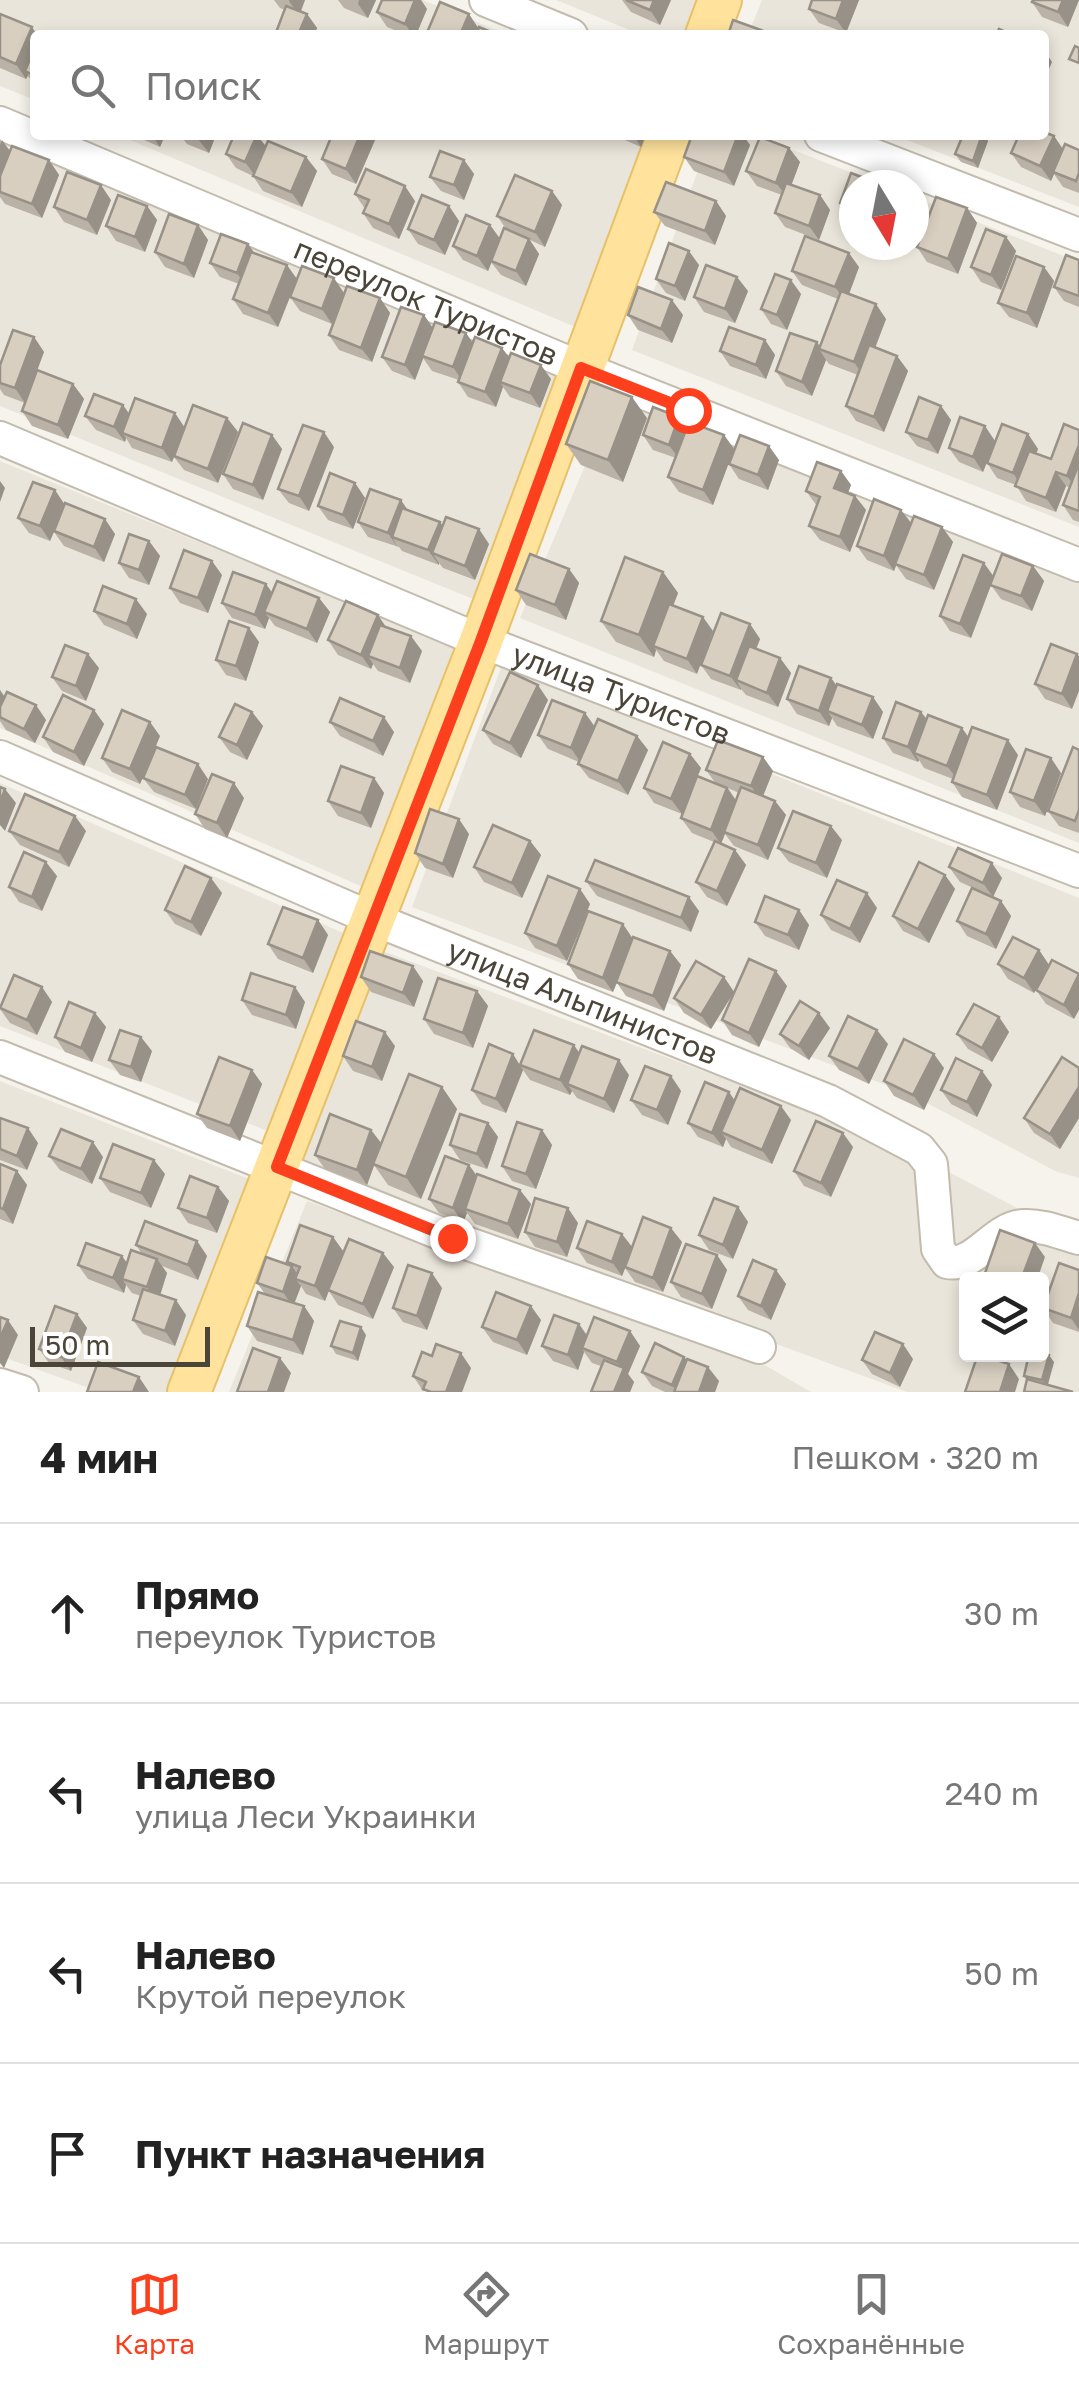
<!DOCTYPE html>
<html lang="ru">
<head>
<meta charset="utf-8">
<style>
	body { margin:0; font-family:"Golos Text",sans-serif; background:#f2f2f2; color:#222 }
	.controls { position:absolute; right:30px; bottom:30px; display:grid; overflow:hidden; border-radius:10px; box-shadow:0 5px 15px #0003 }
	.controls button { width:90px; height:90px; display:grid; place-items:center; padding:0; border:0; border-bottom:2px solid #e0e0e0; background:#fff; color:#222; font:50px sans-serif }
	.compass { position:absolute; left:839px; top:170px; width:90px; height:90px; border-radius:50%; background:#fff; box-shadow:0 5px 15px #0003; rotate:170deg }
	.scale { position:absolute; left:30px; bottom:25px; width:180px; box-sizing:border-box; padding-left:10px; border:5px solid #4b4439; border-top:0; font-size:28px; line-height:35px; white-space:nowrap; color:#4b4439; -webkit-text-stroke:8px #fff; paint-order:stroke }
	.stop { position:absolute; width:30px; height:30px; margin:-22px; border:8px solid #fc3f1d; border-radius:50%; background:#fff }
	.stop.end { background:#fc3f1d; border-color:#fff; box-shadow:0 2px 10px #0008 }
	.list { margin:0; padding:0; list-style:none }
	h2 { display:flex; justify-content:space-between; align-items:center; height:130px; margin:0; padding:0 40px; font-size:42px }
	h2 small { font-size:32px; font-weight:400; color:#767676 }
	.list li { display:grid; grid-template-columns:65px 1fr auto; gap:30px; align-items:center; box-sizing:border-box; height:180px; padding:0 40px; border-top:2px solid #e0e0e0 }
	.list b { display:block; font-size:38px; white-space:nowrap }
	.list p { margin:0; font-size:32px; white-space:nowrap; color:#767676 }
	.list em { font-size:32px; font-style:normal; color:#767676 }
	.icon { flex:none; width:55px; height:55px; fill:none; stroke:currentColor; stroke-width:2; stroke-linecap:round; stroke-linejoin:round }
	.map { position:relative; flex:none; width:1079px; height:1392px; overflow:hidden }
	.search { position:absolute; background:#fff; box-shadow:0 5px 15px #0003; left:30px; right:30px; top:30px; height:110px; display:flex; align-items:center; gap:25px; box-sizing:border-box; padding:0 35px; border-radius:10px; color:#767676; font-size:38px }
	.sheet { height:850px; background:#fff }
	nav { display:flex; justify-content:space-around; align-items:center; box-sizing:border-box; height:140px; border-top:2px solid #e0e0e0; background:#fff; font-size:28px; color:#767676 }
	nav a { display:grid; justify-items:center; gap:5px }
	nav .on { color:#fc3f1d }
	.map>svg:first-child { display:block }
</style>
</head>
<body>
<div class="map">
<svg width="1079" height="1392" viewBox="0 0 1079 1392">
	<rect width="100%" height="100%" fill="#f6f3ec"/>
	<g fill="#eae5da" fill-rule="evenodd">
		<polygon points="0,0 423,0 508,35 35,35 35,100 0,86"/>
		<polygon points="556,0 707,0 694,35 642,35"/>
		<polygon points="762,0 1079,0 1079,207 894,135 1044,135 1044,35 748,35"/>
		<polygon points="118,135 657,135 585,331"/>
		<polygon points="711,135 755,135 883,185 854,185 854,245 914,245 914,197 1079,262 1079,527 632,350"/>
		<polygon points="0,141 566,378 473,599 0,406"/>
		<polygon points="614,398 1079,582 1079,843 520,618"/>
		<polygon points="0,461 454,646 365,888 0,728"/>
		<polygon points="502,665 1079,898 1079,1178 1055,1171 910,1094 412,907"/>
		<polygon points="0,783 348,935 278,1135 0,1026"/>
		<path d="M372,947L890,1141L1034,1217L1079,1230V1392H907L301,1169ZM966,1280H1042V1354H966Z"/>
		<polygon points="0,1081 259,1183 174,1392 100,1392 0,1356"/>
		<polygon points="307,1201 763,1364 811,1392 229,1392"/>
	</g>
	<g fill="none" stroke-linecap="round" stroke-linejoin="round">
		<g stroke="#c2bbae" stroke-width="36">
			<g id="minor">
				<polyline points="486,0 571,35"/>
				<path id="s1" d="M0,123L581,368L1079,565"/>
				<polyline points="821,135 1079,235"/>
				<path id="s2" d="M0,438L481,641L1079,871"/>
				<path id="s3" d="M0,757L371,918L828,1101L919,1149L931,1164L938,1249L947,1262C975,1268 994,1227 1024,1226C1043,1225 1061,1233 1079,1238"/>
				<polyline points="0,1057 452,1238 759,1347"/>
				<polyline points="0,1385 22,1392"/>
			</g>
		</g>
		<g stroke="#e6c16a" stroke-width="46">
			<g id="major">
				<polyline points="707,35 720,0"/>
				<polyline points="189,1392 481,641 669,135"/>
			</g>
		</g>
		<use href="#minor" stroke="#fff" stroke-width="32"/>
		<use href="#major" stroke="#ffe39c" stroke-width="42"/>
	</g>
	<g fill="#bab2a6" fill-rule="evenodd">
		<polygon points="274,0 305,0 301,12 307,14 317,28 314,35 275,35 285,10 280,8"/>
		<polygon points="338,0 376,0 368,18 344,8"/>
		<polygon points="382,0 421,0 427,9 416,35 407,35 387,27 377,12"/>
		<polygon points="622,0 671,0 660,25 631,12"/>
		<polygon points="812,0 859,0 846,33 819,23 809,9"/>
		<polygon points="1033,0 1079,0 1068,27 1042,17 1032,2"/>
		<polygon points="0,14 35,35 35,86 28,76 26,79 0,68"/>
		<polygon points="133,135 165,135 160,147"/>
		<polygon points="180,135 216,135 209,153 187,144"/>
		<polygon points="332,135 371,135 375,140 356,184 332,174 322,159"/>
		<polygon points="613,135 646,135 641,147"/>
		<polygon points="947,135 983,135 988,141 978,168 961,162 955,154 961,140"/>
		<polygon points="1054,136 1063,149 1079,150 1079,193 1063,187 1054,174 1051,181 1021,167 1011,153"/>
		<polygon points="0,139 10,151 49,160 59,175 42,218 5,204 0,197"/>
		<polygon points="266,145 306,157 317,171 302,207 263,191 253,176 236,168 226,154"/>
		<polygon points="750,145 734,186 694,171 684,157"/>
		<polygon points="789,148 800,162 791,185 820,195 830,210 819,240 785,227 775,213 782,195 757,186 746,171"/>
		<polygon points="464,160 474,174 464,200 441,191 430,177"/>
		<polygon points="851,173 875,182 877,185 854,185 854,219 850,218 840,203"/>
		<polygon points="552,191 562,205 545,247 530,240 539,254 526,286 501,275 491,262 488,271 463,260 453,246 490,225 500,239 507,230 497,216"/>
		<polygon points="355,194 415,201 399,239 373,228 363,213 365,209"/>
		<polygon points="111,200 97,235 64,222 54,207"/>
		<polygon points="716,201 726,216 715,245 665,226 654,212"/>
		<polygon points="914,203 918,205 928,219 967,208 977,223 958,274 927,262 917,247 918,244 914,242"/>
		<polygon points="147,206 157,220 145,252 116,241 106,226"/>
		<polygon points="449,206 459,221 445,255 418,244 408,229"/>
		<polygon points="198,225 208,240 194,278 165,267 155,252"/>
		<polygon points="1006,237 1016,251 1001,290 981,282 971,267"/>
		<polygon points="254,253 297,279 344,293 332,324 300,311 290,297 278,327 243,314 233,299 239,284 220,277 210,263"/>
		<polygon points="1079,260 1079,307 1064,301 1054,287"/>
		<polygon points="699,265 685,301 666,293 656,279"/>
		<polygon points="859,267 849,294 886,319 875,348 897,356 908,371 884,432 856,421 846,406 858,375 829,364 826,360 812,396 786,386 776,371 820,346 838,299 802,285 792,271"/>
		<polygon points="1044,267 1054,281 1037,328 1009,317 998,303"/>
		<polygon points="748,291 735,323 704,312 694,297"/>
		<polygon points="801,294 787,330 771,324 761,309"/>
		<polygon points="380,298 390,313 372,362 339,350 329,335"/>
		<polygon points="424,315 433,328 466,333 473,343 509,357 551,379 540,408 510,397 503,387 496,407 468,397 458,382 459,380 432,371 423,358 415,380 392,371 382,357"/>
		<polygon points="628,315 683,315 672,343 638,330"/>
		<polygon points="34,337 44,352 37,370 73,384 84,399 68,439 32,426 22,411 25,403 4,395 0,389 0,365"/>
		<polygon points="765,340 775,355 766,379 730,366 720,351"/>
		<polygon points="941,406 951,420 938,454 917,446 906,432"/>
		<polygon points="129,414 185,427 227,418 238,432 218,483 184,470 174,457 172,462 132,448 126,438 125,442 96,430 85,416"/>
		<polygon points="647,418 623,482 581,465 566,444"/>
		<polygon points="687,428 724,435 734,449 713,505 679,492 668,477 676,458 653,450 643,435"/>
		<polygon points="1079,430 1079,522 1073,520 1063,505 1070,488 1066,486 1056,512 1026,501 1016,485 997,478 987,463 1028,434 1038,449 1036,454 1051,459"/>
		<polygon points="272,435 282,449 263,500 233,489 223,474"/>
		<polygon points="995,441 983,472 959,462 949,448"/>
		<polygon points="334,447 309,511 289,503 278,489"/>
		<polygon points="779,460 768,490 739,479 729,464"/>
		<polygon points="841,471 851,485 848,493 855,496 866,510 850,552 820,540 809,526 817,506 806,491"/>
		<polygon points="355,483 365,498 353,529 328,520 318,506"/>
		<polygon points="65,505 115,534 104,562 64,546 54,532 50,541 29,533 18,518"/>
		<polygon points="407,509 440,522 443,526 489,544 475,580 443,568 439,563 439,565 402,551 399,547 368,537 358,522"/>
		<polygon points="911,523 942,527 953,542 934,590 906,579 896,565 894,571 867,560 857,546"/>
		<polygon points="149,541 160,556 149,585 129,578 119,563"/>
		<polygon points="1033,566 1044,581 1032,611 1001,599 991,585 971,638 950,631 940,616 993,577"/>
		<polygon points="569,569 579,583 566,620 526,605 516,590"/>
		<polygon points="663,572 678,593 673,606 697,674 664,661 656,650 654,657 616,642 601,621"/>
		<polygon points="222,575 208,613 180,603 170,588"/>
		<polygon points="272,592 319,598 330,612 317,643 275,626 269,618 265,629 232,618 222,603"/>
		<polygon points="94,611 147,614 137,639 104,625"/>
		<polygon points="750,624 760,639 756,649 780,658 791,673 778,707 746,695 741,689 741,690 711,679 701,665"/>
		<polygon points="249,628 259,642 246,681 226,675 216,660"/>
		<polygon points="328,640 422,651 410,683 378,671 373,664 371,669 338,655"/>
		<polygon points="1051,644 1072,709 1045,699 1035,684"/>
		<polygon points="99,668 86,701 62,691 52,677"/>
		<polygon points="831,678 837,686 873,697 883,712 873,739 837,726 832,718 829,726 797,714 787,699"/>
		<polygon points="0,690 5,697 46,720 35,743 6,730 0,721"/>
		<polygon points="548,700 521,758 493,744 483,730"/>
		<polygon points="94,710 104,724 84,766 53,752 43,737"/>
		<polygon points="252,712 263,726 247,760 230,752 219,737"/>
		<polygon points="921,712 927,720 968,737 1018,755 997,810 962,797 952,782 953,779 924,768 919,760 918,762 893,753 883,738"/>
		<polygon points="585,713 594,726 637,736 648,750 628,795 589,778 578,764 579,762 548,749 538,735"/>
		<polygon points="330,722 394,732 383,756 340,736"/>
		<polygon points="160,736 140,784 112,772 102,758"/>
		<polygon points="1079,750 1079,833 1059,826 1048,811"/>
		<polygon points="690,754 701,768 682,814 654,803 644,788"/>
		<path d="M763,757L773,771L763,796L775,801L786,815L768,860L734,846L725,834L721,844L735,850L746,865L727,906L707,897L696,882L714,842L692,833L681,818L716,784L706,770ZM728,788L739,793L736,800Z"/>
		<polygon points="1061,773 1045,816 1020,807 1010,792"/>
		<polygon points="143,778 208,779 196,809 154,792"/>
		<polygon points="374,778 384,793 371,828 338,816 328,801"/>
		<polygon points="244,798 227,838 205,829 195,814"/>
		<polygon points="9,831 86,831 69,867 20,845"/>
		<polygon points="469,834 453,878 425,868 415,853"/>
		<polygon points="842,840 827,878 789,862 778,848"/>
		<polygon points="530,841 541,855 522,898 484,882 474,867"/>
		<polygon points="949,867 1002,878 993,897 960,882"/>
		<polygon points="945,875 955,889 929,943 903,931 893,916"/>
		<polygon points="57,876 42,911 19,902 9,887"/>
		<polygon points="586,881 699,911 691,932 597,896"/>
		<polygon points="580,889 590,904 567,961 535,948 525,933"/>
		<polygon points="222,893 201,936 175,924 165,910"/>
		<polygon points="1001,901 1011,916 996,949 967,936 957,921"/>
		<polygon points="877,908 860,943 831,930 821,915"/>
		<polygon points="799,910 809,925 799,950 765,936 755,922"/>
		<polygon points="318,920 328,935 313,973 278,959 268,944"/>
		<polygon points="633,938 670,951 681,965 664,1011 626,996 617,983 613,992 578,979 568,964"/>
		<polygon points="1039,950 1049,965 1074,1019 1046,1004 1036,990 1034,993 1008,979 998,964"/>
		<polygon points="361,977 423,981 414,1007 371,992"/>
		<polygon points="724,977 734,992 711,1029 684,1013 674,998"/>
		<polygon points="787,986 759,1047 732,1035 722,1020"/>
		<polygon points="42,987 52,1002 37,1035 10,1023 0,1009"/>
		<polygon points="477,991 488,1006 473,1048 434,1034 424,1019"/>
		<polygon points="242,1000 305,1002 296,1029 252,1015"/>
		<polygon points="95,1013 106,1027 92,1062 65,1052 55,1037"/>
		<polygon points="999,1017 1009,1032 992,1062 968,1049 957,1034"/>
		<polygon points="830,1028 809,1060 790,1048 780,1034"/>
		<polygon points="888,1044 869,1084 839,1070 829,1056"/>
		<polygon points="395,1046 382,1081 353,1071 343,1056"/>
		<polygon points="152,1051 141,1082 120,1075 109,1060"/>
		<polygon points="579,1053 629,1075 614,1113 577,1098 572,1091 570,1095 530,1080 523,1070 506,1113 482,1104 472,1090 520,1064"/>
		<polygon points="944,1068 924,1110 894,1096 884,1081"/>
		<polygon points="1079,1068 1079,1118 1060,1149 1034,1133 1024,1118"/>
		<polygon points="252,1070 262,1084 240,1141 207,1128 197,1114"/>
		<polygon points="982,1071 992,1085 977,1117 951,1104 941,1090"/>
		<polygon points="671,1076 681,1091 668,1125 642,1115 631,1100"/>
		<polygon points="442,1087 457,1109 421,1199 388,1185 374,1165 367,1185 325,1169 315,1155 371,1130 381,1144"/>
		<polygon points="729,1092 734,1100 791,1120 772,1164 731,1147 726,1139 723,1147 698,1137 688,1123"/>
		<polygon points="0,1118 38,1143 27,1170 0,1160"/>
		<polygon points="488,1123 498,1137 487,1169 460,1160 450,1145"/>
		<polygon points="542,1130 552,1145 536,1189 512,1181 502,1166"/>
		<polygon points="853,1147 831,1197 804,1186 794,1171"/>
		<polygon points="49,1156 103,1157 92,1184 60,1170"/>
		<polygon points="0,1164 17,1171 27,1185 13,1224 0,1219"/>
		<polygon points="165,1174 151,1208 110,1192 100,1178"/>
		<polygon points="477,1176 531,1204 518,1239 475,1224 467,1213 463,1223 439,1213 429,1199"/>
		<polygon points="218,1187 229,1201 217,1233 188,1223 178,1208"/>
		<polygon points="738,1207 748,1222 733,1259 709,1250 699,1235"/>
		<polygon points="578,1223 567,1257 535,1247 525,1232"/>
		<polygon points="333,1237 343,1251 394,1267 373,1319 338,1305 329,1291 325,1301 306,1294 301,1286 294,1303 304,1306 314,1321 303,1355 257,1341 247,1326 265,1294 257,1283 289,1265 287,1262"/>
		<polygon points="197,1241 207,1256 198,1280 162,1266 167,1273 160,1295 186,1315 175,1346 143,1334 133,1320 141,1296 132,1293 126,1285 124,1293 88,1279 78,1265 122,1256 127,1263 142,1254 136,1245"/>
		<polygon points="682,1242 663,1292 635,1282 625,1268 622,1276 587,1263 577,1248 632,1247"/>
		<polygon points="717,1255 727,1270 712,1309 681,1297 671,1282"/>
		<polygon points="776,1270 786,1284 771,1320 748,1310 738,1296"/>
		<polygon points="1079,1270 1079,1332 1053,1323 1043,1308"/>
		<polygon points="442,1288 427,1330 403,1322 393,1308"/>
		<polygon points="77,1314 87,1328 71,1371 49,1363 39,1349"/>
		<polygon points="541,1320 527,1355 493,1342 482,1327"/>
		<polygon points="579,1324 587,1335 630,1331 640,1346 628,1374 634,1382 630,1392 591,1392 601,1366 592,1363 584,1352 578,1370 553,1361 542,1346"/>
		<polygon points="366,1335 358,1361 336,1354 331,1346"/>
		<polygon points="432,1356 471,1368 462,1392 423,1391 413,1376"/>
		<polygon points="684,1357 687,1360 719,1381 715,1392 665,1392 652,1386 642,1372"/>
		<polygon points="913,1359 900,1387 872,1374 862,1360"/>
		<polygon points="1054,1362 1048,1385 1027,1381 1024,1376"/>
	</g>
	<g fill="#979187">
		<polygon points="289,0 305,0 299,15 289,1"/>
		<polygon points="359,0 376,0 368,18 358,4"/>
		<polygon points="415,0 421,0 427,9 416,35 413,35 405,24"/>
		<polygon points="654,0 671,0 660,25 650,10"/>
		<polygon points="843,0 859,0 846,33 836,19"/>
		<polygon points="1063,0 1079,0 1068,27 1058,12"/>
		<polygon points="307,14 317,28 314,35 298,35"/>
		<polygon points="469,14 479,29 477,35 460,35"/>
		<polygon points="32,27 37,35 35,35 35,58 25,71 28,75 26,79 16,64"/>
		<polygon points="1044,50 1052,62 1044,80"/>
		<polygon points="152,135 165,135 160,147"/>
		<polygon points="200,135 216,135 209,153 198,139"/>
		<polygon points="257,135 268,149 256,177 245,162"/>
		<polygon points="360,135 371,135 375,140 356,184 346,169"/>
		<polygon points="633,135 646,135 641,147"/>
		<polygon points="738,135 743,135 750,145 734,186 724,172"/>
		<polygon points="982,135 988,141 978,168 973,161"/>
		<polygon points="1054,136 1064,151 1051,181 1040,166"/>
		<polygon points="2,140 12,154 0,187 0,145"/>
		<polygon points="789,148 800,162 787,197 776,183"/>
		<polygon points="306,157 317,171 302,207 291,192"/>
		<polygon points="49,160 59,175 42,218 32,204"/>
		<polygon points="464,160 474,174 464,200 454,185"/>
		<polygon points="101,185 111,200 97,235 87,220"/>
		<polygon points="405,186 415,201 399,239 389,224"/>
		<polygon points="552,191 562,205 545,247 535,232"/>
		<polygon points="820,195 830,210 819,240 809,226"/>
		<polygon points="716,201 726,216 715,245 705,231"/>
		<polygon points="918,205 928,219 919,244 914,237 914,215"/>
		<polygon points="147,206 157,220 145,252 135,237"/>
		<polygon points="449,206 459,221 445,255 434,240"/>
		<polygon points="967,208 977,223 958,274 948,259"/>
		<polygon points="198,225 208,240 194,278 184,264"/>
		<polygon points="490,225 501,240 488,271 477,256"/>
		<polygon points="1006,237 1016,251 1001,290 991,275"/>
		<polygon points="529,239 539,254 526,286 516,271"/>
		<polygon points="248,244 259,259 247,288 237,273"/>
		<polygon points="689,251 699,265 685,301 675,286"/>
		<polygon points="849,253 859,267 846,302 835,287"/>
		<polygon points="287,265 297,279 278,327 268,313"/>
		<polygon points="1044,267 1054,281 1037,328 1027,313"/>
		<polygon points="737,277 748,291 735,323 725,309"/>
		<polygon points="334,278 344,293 332,324 322,309"/>
		<polygon points="791,280 801,294 787,330 777,315"/>
		<polygon points="380,298 390,313 372,362 361,348"/>
		<polygon points="672,300 683,315 672,343 661,329"/>
		<polygon points="876,304 886,319 864,377 854,362"/>
		<polygon points="424,315 434,330 415,380 405,365"/>
		<polygon points="466,333 476,348 463,382 453,367"/>
		<polygon points="34,337 44,352 25,403 15,388"/>
		<polygon points="765,340 775,355 766,379 756,365"/>
		<polygon points="817,342 823,351 819,349 826,360 812,396 802,382"/>
		<polygon points="502,348 513,362 500,382 503,387 496,407 485,392"/>
		<polygon points="897,356 908,371 884,432 874,417"/>
		<polygon points="541,365 551,379 540,408 530,393"/>
		<polygon points="73,384 84,399 68,439 58,425"/>
		<polygon points="632,397 647,418 623,482 608,460"/>
		<polygon points="123,405 133,419 122,433 126,438 125,442 114,427"/>
		<polygon points="941,406 951,420 938,454 928,440"/>
		<polygon points="175,413 185,428 172,462 162,448"/>
		<polygon points="679,417 690,432 679,459 669,445"/>
		<polygon points="227,418 238,432 218,483 208,469"/>
		<polygon points="985,426 995,441 983,472 973,457"/>
		<polygon points="324,432 334,447 309,511 299,496"/>
		<polygon points="1028,434 1038,449 1023,488 1013,473"/>
		<polygon points="272,435 282,449 263,500 253,485"/>
		<polygon points="724,435 734,449 713,505 703,490"/>
		<polygon points="1079,445 1079,487 1078,491 1067,476"/>
		<polygon points="769,446 779,460 768,490 758,475"/>
		<polygon points="841,471 851,485 844,502 834,488"/>
		<polygon points="1056,472 1066,486 1056,512 1046,498"/>
		<polygon points="0,481 5,488 0,502"/>
		<polygon points="355,483 365,498 353,529 343,515"/>
		<polygon points="55,490 65,505 50,541 40,526"/>
		<polygon points="855,496 866,510 850,552 840,537"/>
		<polygon points="401,500 411,515 392,537 398,548 388,533"/>
		<polygon points="901,510 912,524 894,571 884,556"/>
		<polygon points="105,519 115,534 104,562 94,547"/>
		<polygon points="440,522 450,536 432,553 439,563 439,565 428,550"/>
		<polygon points="942,527 953,542 934,590 924,575"/>
		<polygon points="479,529 489,544 475,580 465,566"/>
		<polygon points="149,541 160,556 149,585 139,570"/>
		<polygon points="212,561 222,575 208,613 198,598"/>
		<polygon points="984,563 994,577 971,638 960,624"/>
		<polygon points="1033,566 1044,581 1032,611 1021,596"/>
		<polygon points="569,569 579,583 566,620 555,605"/>
		<polygon points="663,572 678,593 657,648 653,646 656,650 654,657 639,635"/>
		<polygon points="266,584 276,598 264,612 269,618 265,629 255,615"/>
		<polygon points="319,598 330,612 317,643 307,629"/>
		<polygon points="136,599 147,614 137,639 127,624"/>
		<polygon points="378,615 388,630 368,656 373,664 371,669 361,655"/>
		<polygon points="703,617 713,631 697,674 687,659"/>
		<polygon points="750,624 760,639 743,683 736,680 741,689 741,690 730,676"/>
		<polygon points="249,628 259,642 246,681 236,666"/>
		<polygon points="411,636 422,651 410,683 400,668"/>
		<polygon points="88,654 99,668 86,701 76,686"/>
		<polygon points="1077,654 1079,656 1079,691 1072,709 1062,694"/>
		<polygon points="780,658 791,673 778,707 767,693"/>
		<polygon points="831,678 841,692 827,711 832,718 829,726 819,711"/>
		<polygon points="538,685 548,700 521,758 510,743"/>
		<polygon points="0,690 5,698 0,707"/>
		<polygon points="873,697 883,712 873,739 862,725"/>
		<polygon points="36,705 46,720 35,743 24,729"/>
		<polygon points="94,710 104,724 84,766 74,752"/>
		<polygon points="252,712 263,726 247,760 237,745"/>
		<polygon points="921,712 932,726 914,753 919,760 918,762 908,747"/>
		<polygon points="585,713 595,727 581,763 571,748"/>
		<polygon points="384,717 394,732 383,756 373,741"/>
		<polygon points="150,722 160,736 140,784 130,769"/>
		<polygon points="962,728 972,742 958,780 947,766"/>
		<polygon points="637,736 648,750 628,795 618,781"/>
		<polygon points="1008,740 1018,755 997,810 987,795"/>
		<polygon points="690,754 701,768 682,814 671,799"/>
		<polygon points="763,757 773,771 761,801 751,786"/>
		<polygon points="1051,758 1061,773 1045,816 1034,801"/>
		<polygon points="198,764 208,779 196,809 185,795"/>
		<polygon points="374,778 384,793 371,828 361,813"/>
		<polygon points="234,783 244,798 227,838 217,823"/>
		<polygon points="727,788 737,802 721,844 711,830"/>
		<polygon points="5,789 16,803 5,831 0,825 0,803"/>
		<polygon points="775,801 786,815 768,860 758,845"/>
		<polygon points="75,816 86,831 69,867 59,852"/>
		<polygon points="459,819 469,834 453,878 443,864"/>
		<polygon points="831,826 842,840 827,878 816,863"/>
		<polygon points="530,841 541,855 522,898 512,883"/>
		<polygon points="735,850 746,865 727,906 717,891"/>
		<polygon points="46,862 57,876 42,911 32,897"/>
		<polygon points="992,863 1002,878 993,897 983,883"/>
		<polygon points="945,875 955,889 929,943 918,929"/>
		<polygon points="211,878 222,893 201,936 191,922"/>
		<polygon points="580,889 590,904 567,961 557,946"/>
		<polygon points="867,893 877,908 860,943 850,929"/>
		<polygon points="689,897 699,911 691,932 681,918"/>
		<polygon points="1001,901 1011,916 996,949 986,934"/>
		<polygon points="799,910 809,925 799,950 788,935"/>
		<polygon points="318,920 328,935 313,973 303,958"/>
		<polygon points="623,924 633,939 613,992 603,978"/>
		<polygon points="1039,950 1049,965 1034,993 1024,978"/>
		<polygon points="670,951 681,965 664,1011 653,996"/>
		<polygon points="413,966 423,981 414,1007 403,993"/>
		<polygon points="776,971 787,986 759,1047 749,1033"/>
		<polygon points="1079,976 1079,1010 1074,1019 1064,1005"/>
		<polygon points="724,977 734,992 711,1029 701,1015"/>
		<polygon points="42,987 52,1002 37,1035 27,1020"/>
		<polygon points="295,987 305,1002 296,1029 286,1015"/>
		<polygon points="477,991 488,1006 473,1048 463,1033"/>
		<polygon points="95,1013 106,1027 92,1062 81,1048"/>
		<polygon points="819,1013 830,1028 809,1060 799,1046"/>
		<polygon points="999,1017 1009,1032 992,1062 982,1048"/>
		<polygon points="877,1030 888,1044 869,1084 858,1069"/>
		<polygon points="385,1032 395,1046 382,1081 372,1067"/>
		<polygon points="141,1037 152,1051 141,1082 131,1067"/>
		<polygon points="574,1045 584,1060 567,1084 572,1091 570,1095 560,1080"/>
		<polygon points="513,1054 523,1070 506,1113 496,1099"/>
		<polygon points="934,1054 944,1068 924,1110 913,1095"/>
		<polygon points="619,1060 629,1075 614,1113 604,1099"/>
		<polygon points="252,1070 262,1084 240,1141 230,1126"/>
		<polygon points="982,1071 992,1085 977,1117 967,1102"/>
		<polygon points="671,1076 681,1091 668,1125 657,1110"/>
		<polygon points="442,1087 457,1109 421,1199 406,1177"/>
		<polygon points="1079,1087 1079,1118 1060,1149 1050,1134"/>
		<polygon points="729,1092 739,1107 721,1132 726,1139 723,1147 712,1133"/>
		<polygon points="781,1106 791,1120 772,1164 762,1150"/>
		<polygon points="488,1123 498,1137 487,1169 477,1154"/>
		<polygon points="28,1128 38,1143 27,1170 17,1156"/>
		<polygon points="371,1130 382,1144 367,1185 357,1170"/>
		<polygon points="542,1130 552,1145 536,1189 526,1174"/>
		<polygon points="843,1133 853,1147 831,1197 821,1183"/>
		<polygon points="93,1142 103,1157 92,1184 81,1169"/>
		<polygon points="154,1160 165,1174 151,1208 141,1193"/>
		<polygon points="469,1165 480,1180 465,1209 467,1213 463,1223 453,1208"/>
		<polygon points="17,1171 27,1185 13,1224 3,1209"/>
		<polygon points="218,1187 229,1201 217,1233 207,1218"/>
		<polygon points="520,1190 531,1204 518,1239 508,1224"/>
		<polygon points="738,1207 748,1222 733,1259 723,1245"/>
		<polygon points="568,1208 578,1223 567,1257 557,1242"/>
		<polygon points="671,1228 682,1242 663,1292 653,1278"/>
		<polygon points="622,1234 633,1248 622,1276 612,1262"/>
		<polygon points="333,1237 343,1251 325,1301 315,1286"/>
		<polygon points="197,1241 207,1256 198,1280 188,1265"/>
		<polygon points="1035,1243 1045,1257 1037,1280 1021,1280"/>
		<polygon points="383,1253 394,1267 373,1319 363,1304"/>
		<polygon points="717,1255 727,1270 712,1309 702,1294"/>
		<polygon points="122,1256 132,1271 122,1279 126,1285 124,1293 113,1278"/>
		<polygon points="157,1259 167,1273 158,1302 147,1287"/>
		<polygon points="292,1266 302,1281 295,1279 301,1286 293,1307 283,1292"/>
		<polygon points="776,1270 786,1284 771,1320 761,1306"/>
		<polygon points="432,1273 442,1288 427,1330 417,1316"/>
		<polygon points="1079,1293 1079,1330 1071,1318"/>
		<polygon points="176,1300 186,1315 175,1346 165,1331"/>
		<polygon points="304,1306 314,1321 303,1355 293,1340"/>
		<polygon points="531,1306 541,1320 527,1355 517,1340"/>
		<polygon points="77,1314 87,1328 71,1371 61,1357"/>
		<polygon points="8,1320 18,1335 4,1368 0,1363 0,1338"/>
		<polygon points="579,1324 589,1339 582,1348 584,1352 578,1370 568,1355"/>
		<polygon points="361,1327 366,1335 358,1361 353,1353"/>
		<polygon points="630,1331 640,1346 628,1374 634,1382 630,1392 614,1392 623,1370 617,1362"/>
		<polygon points="903,1344 913,1359 900,1387 890,1373"/>
		<polygon points="461,1353 471,1368 462,1392 446,1392"/>
		<polygon points="1049,1355 1054,1362 1047,1387 1042,1380"/>
		<polygon points="684,1357 695,1371 677,1392 672,1385"/>
		<polygon points="280,1358 291,1373 284,1392 268,1392"/>
		<polygon points="1009,1364 1019,1379 1015,1392 1000,1392"/>
		<polygon points="708,1367 719,1381 715,1392 699,1392"/>
		<polygon points="139,1377 149,1392 133,1392"/>
	</g>
	<g fill="#d8cfc1" stroke="#979187" stroke-width="2.5">
		<polygon points="382,0 415,0 405,24 377,12"/>
		<polygon points="626,0 654,0 650,10"/>
		<polygon points="812,0 843,0 836,19 809,9"/>
		<polygon points="1033,0 1063,0 1058,12 1032,2"/>
		<polygon points="440,2 469,14 460,35 426,35"/>
		<polygon points="286,6 307,14 298,35 275,35"/>
		<polygon points="0,14 32,27 16,64 0,57"/>
		<polygon points="733,20 769,33 768,35 728,35"/>
		<polygon points="479,27 498,35 476,35"/>
		<polygon points="999,29 1012,35 996,35"/>
		<polygon points="1075,46 1079,48 1079,63 1069,59"/>
		<polygon points="35,47 35,76 25,71"/>
		<polygon points="1044,132 1054,136 1040,166 1011,153 1019,135 1044,135"/>
		<polygon points="234,135 257,135 245,162 226,154"/>
		<polygon points="332,135 360,135 346,169 322,159"/>
		<polygon points="692,135 738,135 724,172 684,157"/>
		<polygon points="963,135 982,135 973,161 955,154"/>
		<polygon points="760,137 789,148 776,183 746,171"/>
		<polygon points="268,141 306,157 291,192 253,176"/>
		<polygon points="1065,144 1079,150 1079,173 1076,181 1053,172"/>
		<polygon points="12,146 49,160 32,204 0,192 0,176"/>
		<polygon points="440,151 464,160 454,185 430,177"/>
		<polygon points="366,169 405,186 389,224 363,213 369,200 355,194"/>
		<polygon points="67,172 101,185 87,220 54,207"/>
		<polygon points="851,173 875,182 874,185 854,185 854,208 840,203"/>
		<polygon points="515,175 552,191 535,232 497,216"/>
		<polygon points="666,182 716,201 705,231 654,212"/>
		<polygon points="786,183 820,195 809,226 775,213"/>
		<polygon points="118,195 147,206 135,237 106,226"/>
		<polygon points="422,195 449,206 434,240 408,229"/>
		<polygon points="936,197 967,208 948,259 917,247"/>
		<polygon points="169,214 198,225 184,264 155,252"/>
		<polygon points="466,215 490,225 477,256 453,246"/>
		<polygon points="504,228 529,239 516,271 491,261"/>
		<polygon points="986,229 1006,237 991,275 971,267"/>
		<polygon points="221,234 248,244 237,273 210,263"/>
		<polygon points="805,236 849,253 835,287 792,271"/>
		<polygon points="669,243 689,251 675,286 656,279"/>
		<polygon points="251,252 287,265 268,313 233,299"/>
		<polygon points="1066,255 1079,260 1079,296 1054,287"/>
		<polygon points="1016,256 1044,267 1027,313 998,303"/>
		<polygon points="706,265 737,277 725,309 694,297"/>
		<polygon points="302,266 334,278 322,309 290,297"/>
		<polygon points="775,274 791,280 777,315 761,309"/>
		<polygon points="347,286 380,298 361,348 329,335"/>
		<polygon points="638,287 672,300 661,329 628,315"/>
		<polygon points="841,291 876,304 854,362 819,349"/>
		<polygon points="401,307 424,315 405,365 382,357"/>
		<polygon points="435,322 466,333 453,367 422,356"/>
		<polygon points="729,327 765,340 756,365 720,351"/>
		<polygon points="13,330 34,337 15,388 0,383 0,365"/>
		<polygon points="790,333 817,342 802,382 776,371"/>
		<polygon points="475,337 502,348 485,392 458,382"/>
		<polygon points="869,345 897,356 874,417 846,406"/>
		<polygon points="511,353 541,365 530,393 500,382"/>
		<polygon points="37,370 73,384 58,425 22,411"/>
		<polygon points="590,381 632,397 608,460 566,444"/>
		<polygon points="94,394 123,405 114,427 85,416"/>
		<polygon points="919,397 941,406 928,440 906,432"/>
		<polygon points="135,398 175,413 162,448 122,433"/>
		<polygon points="193,405 227,418 208,469 174,456"/>
		<polygon points="653,407 679,417 669,445 643,435"/>
		<polygon points="960,417 985,426 973,457 949,448"/>
		<polygon points="689,422 724,435 703,490 668,477"/>
		<polygon points="243,423 272,435 253,485 223,474"/>
		<polygon points="1002,424 1028,434 1013,473 987,463"/>
		<polygon points="1064,424 1079,430 1079,445 1067,476 1056,472 1046,498 1015,486 1029,451 1051,459"/>
		<polygon points="303,425 324,432 299,496 278,489"/>
		<polygon points="740,435 769,446 758,475 729,464"/>
		<polygon points="817,462 841,471 834,488 855,496 840,537 809,526 820,497 806,491"/>
		<polygon points="1079,463 1079,511 1063,505"/>
		<polygon points="330,473 355,483 343,515 318,506"/>
		<polygon points="33,482 55,490 40,526 18,518"/>
		<polygon points="370,489 401,500 388,533 358,522"/>
		<polygon points="874,499 901,510 884,556 857,546"/>
		<polygon points="65,503 105,519 94,547 54,531"/>
		<polygon points="402,508 440,522 428,550 392,537"/>
		<polygon points="914,516 942,527 924,575 895,564"/>
		<polygon points="446,517 479,529 465,566 432,553"/>
		<polygon points="129,534 149,541 139,570 119,563"/>
		<polygon points="184,550 212,561 198,598 170,588"/>
		<polygon points="530,554 569,569 555,605 516,590"/>
		<polygon points="1002,554 1033,566 1021,596 990,585"/>
		<polygon points="963,555 984,563 960,624 940,616"/>
		<polygon points="625,557 663,572 639,635 601,621"/>
		<polygon points="233,572 266,584 255,615 222,603"/>
		<polygon points="277,581 319,598 307,629 264,612"/>
		<polygon points="103,586 136,599 127,624 94,611"/>
		<polygon points="346,601 378,615 361,655 328,640"/>
		<polygon points="669,604 703,617 687,659 653,646"/>
		<polygon points="721,613 750,624 730,676 701,665"/>
		<polygon points="229,621 249,628 236,666 216,660"/>
		<polygon points="380,625 411,636 400,668 368,656"/>
		<polygon points="1051,644 1077,654 1062,694 1035,684"/>
		<polygon points="65,645 88,654 76,686 52,677"/>
		<polygon points="749,646 780,658 767,693 736,680"/>
		<polygon points="799,666 831,678 819,711 787,699"/>
		<polygon points="510,672 538,685 510,743 483,730"/>
		<polygon points="837,684 873,697 862,725 827,711"/>
		<polygon points="7,692 36,705 24,729 0,717 0,707"/>
		<polygon points="63,695 94,710 74,752 43,737"/>
		<polygon points="340,698 384,717 373,741 330,722"/>
		<polygon points="552,700 585,713 571,748 538,735"/>
		<polygon points="896,702 921,712 908,747 883,738"/>
		<polygon points="235,704 252,712 237,745 219,737"/>
		<polygon points="122,710 150,722 130,769 102,758"/>
		<polygon points="928,715 962,728 947,766 914,753"/>
		<polygon points="598,719 637,736 618,781 578,764"/>
		<polygon points="972,727 1008,740 987,795 952,782"/>
		<polygon points="718,740 763,757 751,786 706,770"/>
		<polygon points="663,742 690,754 671,799 644,788"/>
		<polygon points="156,747 198,764 185,795 143,778"/>
		<polygon points="1073,747 1079,750 1079,810 1075,821 1048,811"/>
		<polygon points="1026,749 1051,758 1034,801 1010,792"/>
		<polygon points="341,766 374,778 361,813 328,801"/>
		<polygon points="212,774 234,783 217,823 195,814"/>
		<polygon points="697,776 727,788 711,830 681,818"/>
		<polygon points="0,787 5,789 0,803"/>
		<polygon points="741,787 775,801 758,845 724,832"/>
		<polygon points="25,794 75,816 59,852 9,831"/>
		<polygon points="430,809 459,819 443,864 415,853"/>
		<polygon points="793,811 831,826 816,863 778,848"/>
		<polygon points="493,825 530,841 512,883 474,867"/>
		<polygon points="715,841 735,850 717,891 696,882"/>
		<polygon points="958,848 992,863 983,883 949,867"/>
		<polygon points="24,852 46,862 32,897 9,887"/>
		<polygon points="595,860 689,897 681,918 586,881"/>
		<polygon points="919,862 945,875 918,929 893,916"/>
		<polygon points="185,866 211,878 191,922 165,910"/>
		<polygon points="548,876 580,889 557,946 525,933"/>
		<polygon points="837,880 867,893 850,929 821,915"/>
		<polygon points="972,888 1001,901 986,934 957,921"/>
		<polygon points="765,896 799,910 788,935 755,922"/>
		<polygon points="283,907 318,920 303,958 268,944"/>
		<polygon points="588,911 623,924 603,978 568,964"/>
		<polygon points="633,937 670,951 653,996 616,982"/>
		<polygon points="1013,937 1039,950 1024,978 998,964"/>
		<polygon points="370,951 413,966 403,993 361,977"/>
		<polygon points="749,959 776,971 749,1033 722,1020"/>
		<polygon points="1052,960 1079,974 1064,1005 1036,990"/>
		<polygon points="696,961 724,977 701,1015 674,998"/>
		<polygon points="251,973 295,987 286,1015 242,1000"/>
		<polygon points="14,975 42,987 27,1020 0,1008"/>
		<polygon points="438,978 477,991 463,1033 424,1019"/>
		<polygon points="800,1001 819,1013 799,1046 780,1034"/>
		<polygon points="69,1002 95,1013 81,1048 55,1037"/>
		<polygon points="974,1004 999,1017 982,1048 957,1034"/>
		<polygon points="848,1016 877,1030 858,1069 829,1056"/>
		<polygon points="356,1021 385,1032 372,1067 343,1056"/>
		<polygon points="120,1030 141,1037 131,1067 109,1060"/>
		<polygon points="534,1030 574,1045 560,1080 520,1065"/>
		<polygon points="904,1039 934,1054 913,1095 884,1081"/>
		<polygon points="489,1044 513,1054 496,1099 472,1090"/>
		<polygon points="582,1046 619,1060 604,1099 567,1084"/>
		<polygon points="219,1057 252,1070 230,1126 197,1114"/>
		<polygon points="1062,1057 1079,1068 1079,1087 1050,1134 1024,1118"/>
		<polygon points="956,1058 982,1071 967,1102 941,1090"/>
		<polygon points="645,1066 671,1076 657,1110 631,1100"/>
		<polygon points="409,1074 442,1087 406,1177 373,1164"/>
		<polygon points="705,1082 729,1092 712,1133 688,1123"/>
		<polygon points="740,1088 781,1106 762,1150 721,1132"/>
		<polygon points="330,1114 371,1130 357,1170 315,1155"/>
		<polygon points="460,1114 488,1123 477,1154 450,1145"/>
		<polygon points="0,1118 28,1128 17,1156 0,1149"/>
		<polygon points="816,1121 843,1133 821,1183 794,1171"/>
		<polygon points="517,1122 542,1130 526,1174 502,1166"/>
		<polygon points="61,1129 93,1142 81,1169 49,1156"/>
		<polygon points="113,1144 154,1160 141,1193 100,1178"/>
		<polygon points="445,1156 469,1165 453,1208 429,1199"/>
		<polygon points="0,1164 17,1171 3,1209 0,1208"/>
		<polygon points="477,1174 520,1190 508,1224 465,1209"/>
		<polygon points="190,1176 218,1187 207,1218 178,1208"/>
		<polygon points="535,1198 568,1208 557,1242 525,1232"/>
		<polygon points="714,1198 738,1207 723,1245 699,1235"/>
		<polygon points="643,1217 671,1228 653,1278 625,1267"/>
		<polygon points="145,1221 197,1241 188,1265 136,1245"/>
		<polygon points="587,1221 622,1234 612,1262 577,1248"/>
		<polygon points="300,1225 333,1237 315,1286 295,1279 300,1267 287,1262"/>
		<polygon points="1000,1230 1035,1243 1021,1280 992,1280 984,1276"/>
		<polygon points="349,1239 383,1253 363,1304 328,1290"/>
		<polygon points="86,1243 122,1256 113,1278 78,1265"/>
		<polygon points="686,1244 717,1255 702,1294 671,1282"/>
		<polygon points="131,1250 157,1259 147,1287 122,1279"/>
		<polygon points="266,1257 292,1266 283,1292 257,1283"/>
		<polygon points="753,1260 776,1270 761,1306 738,1296"/>
		<polygon points="1059,1263 1079,1270 1079,1293 1071,1318 1043,1308"/>
		<polygon points="408,1265 432,1273 417,1316 393,1308"/>
		<polygon points="143,1289 176,1300 165,1331 133,1320"/>
		<polygon points="258,1292 304,1306 293,1340 247,1326"/>
		<polygon points="496,1292 531,1306 517,1340 482,1327"/>
		<polygon points="55,1306 77,1314 61,1357 39,1349"/>
		<polygon points="554,1315 579,1324 568,1355 542,1346"/>
		<polygon points="0,1317 8,1320 0,1338"/>
		<polygon points="594,1317 630,1331 617,1362 582,1348"/>
		<polygon points="340,1321 361,1327 353,1353 331,1346"/>
		<polygon points="875,1332 903,1344 890,1373 862,1360"/>
		<polygon points="655,1343 684,1357 672,1385 642,1372"/>
		<polygon points="436,1344 461,1353 446,1392 431,1392 423,1389 426,1382 413,1376 422,1352 432,1356"/>
		<polygon points="253,1348 280,1358 268,1392 237,1392"/>
		<polygon points="1042,1353 1049,1355 1042,1380 1024,1376 1029,1354 1042,1354"/>
		<polygon points="978,1354 1009,1364 1000,1392 965,1392"/>
		<polygon points="687,1359 708,1367 699,1392 674,1392"/>
		<polygon points="604,1360 624,1368 614,1392 591,1392"/>
		<polygon points="98,1362 139,1377 133,1392 87,1392"/>
		<polygon points="1027,1379 1073,1392 1024,1392"/>
	</g>
	<g fill="none" stroke-linecap="round" stroke-linejoin="round">
		<polyline stroke="#fc3f1d" stroke-width="12" points="452,1238 277,1167 481,641 581,368 688,410"/>
	</g>
	<g text-anchor="middle" stroke-width="10" stroke-linejoin="round" paint-order="stroke">
		<g font-size="30" fill="#4b4439" stroke="#fff">
			<text dy="10" stroke="none"><textPath href="#s1" startOffset="462">переулок Туристов</textPath></text>
			<text dy="10" stroke="none"><textPath href="#s2" startOffset="672">улица Туристов</textPath></text>
			<text dy="10" stroke="none"><textPath href="#s3" startOffset="632">улица Альпинистов</textPath></text>
		</g>
	</g>
</svg>
<div class="controls">
<button><svg class="icon" aria-label="layers" viewBox="0 0 24 24"><path d="M12 4l9 5-9 5-9-5zM3 14l9 5 9-5"/></svg></button>
</div>
<svg class="compass" viewBox="-18 -18 36 36"><path d="M0-13l5 13h-10z" fill="#e53935"/><path d="M0 13l5-13h-10z" fill="#767676"/></svg>
<div class="scale">50 m</div>
<div class="stop" style="left:688px;top:410px"></div>
<div class="stop end" style="left:452px;top:1238px"></div>
<div class="search"><svg class="icon" aria-label="search" viewBox="0 0 24 24"><circle cx="10" cy="10" r="6"/><path d="M15 15l6 6"/></svg>Поиск</div>
</div>
<section class="sheet">
<h2>4 мин<small>Пешком · 320 m</small></h2>
<ul class="list">
<li><svg class="icon" aria-label="ahead" viewBox="0 0 24 24"><path d="M12 20V5M6 11l6-6 6 6"/></svg><div><b>Прямо</b><p>переулок Туристов</p></div><em>30 m</em></li>
<li><svg class="icon" aria-label="left" viewBox="0 0 24 24"><path d="M17 20v-9H6M10 6l-5 5 5 5"/></svg><div><b>Налево</b><p>улица Леси Украинки</p></div><em>240 m</em></li>
<li><svg class="icon" aria-label="left" viewBox="0 0 24 24"><path d="M17 20v-9H6M10 6l-5 5 5 5"/></svg><div><b>Налево</b><p>Крутой переулок</p></div><em>50 m</em></li>
<li><svg class="icon" aria-label="arrive" viewBox="0 0 24 24"><path d="M6 21V4h12l-3 4 3 4H6"/></svg><div><b>Пункт назначения</b></div></li>
</ul>
</section>
<nav>
<a class="on"><svg class="icon" aria-label="map" viewBox="0 0 24 24"><path d="M3 6l6-2 6 2 6-2v14l-6 2-6-2-6 2zM9 4v14M15 6v14"/></svg>Карта</a>
<a><svg class="icon" aria-label="directions" viewBox="0 0 24 24"><path d="M12 3l9 9-9 9-9-9zM9 14v-3h6M13 9l2 2-2 2"/></svg>Маршрут</a>
<a><svg class="icon" aria-label="saved" viewBox="0 0 24 24"><path d="M7 4h10v16l-5-4-5 4z"/></svg>Сохранённые</a>
</nav>
</body>
</html>
